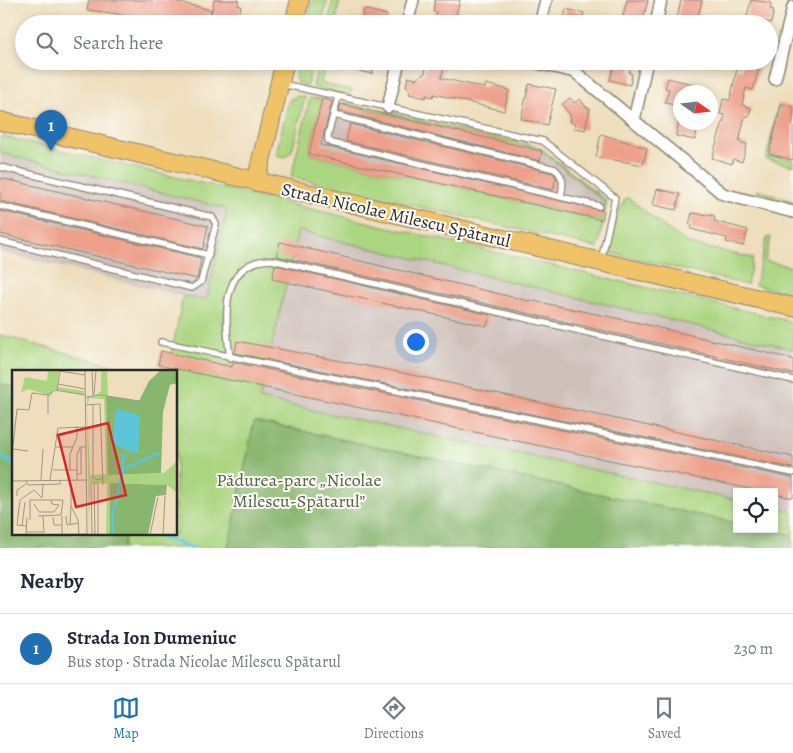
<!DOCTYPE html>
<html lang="en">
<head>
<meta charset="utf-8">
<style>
	body { margin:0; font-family:Alegreya,serif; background:#f6f6f7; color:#1f2937 }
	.controls { position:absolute; right:15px; bottom:15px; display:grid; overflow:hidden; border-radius:0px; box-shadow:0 2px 8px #0003 }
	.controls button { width:45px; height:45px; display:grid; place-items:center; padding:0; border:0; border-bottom:1px solid #e0e1e3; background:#fff; color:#1f2937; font:25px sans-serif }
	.compass { position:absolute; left:673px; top:85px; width:45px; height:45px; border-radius:50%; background:#fff; box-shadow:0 2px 8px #0003; rotate:104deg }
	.you { position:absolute; left:415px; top:341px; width:18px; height:18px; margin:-12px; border:4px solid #fff; border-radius:50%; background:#1a73e8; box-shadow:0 0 0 8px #1a73e833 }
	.badge { display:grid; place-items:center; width:32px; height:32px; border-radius:50%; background:#1f6fb2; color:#fff; font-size:16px; font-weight:700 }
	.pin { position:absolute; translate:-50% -41px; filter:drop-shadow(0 1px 2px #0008) }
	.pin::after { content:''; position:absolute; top:26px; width:18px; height:15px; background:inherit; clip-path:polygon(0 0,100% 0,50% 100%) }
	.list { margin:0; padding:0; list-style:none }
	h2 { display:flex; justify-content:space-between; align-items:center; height:65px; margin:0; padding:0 20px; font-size:21px }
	h2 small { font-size:16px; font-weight:400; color:#747a83 }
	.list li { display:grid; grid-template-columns:32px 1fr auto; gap:15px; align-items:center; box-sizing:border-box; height:70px; padding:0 20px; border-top:1px solid #e0e1e3 }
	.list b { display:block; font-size:19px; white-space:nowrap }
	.list p { margin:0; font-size:16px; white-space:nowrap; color:#747a83 }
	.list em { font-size:16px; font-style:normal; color:#747a83 }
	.icon { flex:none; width:28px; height:28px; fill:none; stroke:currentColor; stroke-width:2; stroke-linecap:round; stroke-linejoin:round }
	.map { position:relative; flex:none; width:793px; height:548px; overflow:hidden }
	.search { position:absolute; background:#fff; box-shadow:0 2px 8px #0003; left:15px; right:15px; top:15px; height:55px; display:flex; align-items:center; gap:12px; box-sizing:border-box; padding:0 18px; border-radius:28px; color:#747a83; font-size:19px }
	.sheet { height:135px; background:#fff }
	nav { display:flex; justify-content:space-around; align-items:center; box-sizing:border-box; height:70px; border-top:1px solid #e0e1e3; background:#fff; font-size:14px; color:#747a83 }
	nav a { display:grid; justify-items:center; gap:2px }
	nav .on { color:#1f6fb2 }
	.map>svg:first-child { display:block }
</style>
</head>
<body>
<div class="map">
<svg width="793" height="548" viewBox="0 0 793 548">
	<rect width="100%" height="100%" fill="#fdfcf7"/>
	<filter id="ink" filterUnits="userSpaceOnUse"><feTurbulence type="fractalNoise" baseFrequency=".02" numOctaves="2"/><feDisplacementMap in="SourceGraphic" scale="10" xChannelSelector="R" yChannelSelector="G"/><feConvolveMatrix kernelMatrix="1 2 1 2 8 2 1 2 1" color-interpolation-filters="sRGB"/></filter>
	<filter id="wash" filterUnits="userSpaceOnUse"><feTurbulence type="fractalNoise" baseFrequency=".0096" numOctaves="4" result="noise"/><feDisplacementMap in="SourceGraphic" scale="20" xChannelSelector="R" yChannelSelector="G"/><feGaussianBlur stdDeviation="1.12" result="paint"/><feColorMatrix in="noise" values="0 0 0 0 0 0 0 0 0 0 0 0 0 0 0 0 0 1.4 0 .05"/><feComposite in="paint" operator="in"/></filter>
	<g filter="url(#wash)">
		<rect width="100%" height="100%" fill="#eedebd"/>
		<g fill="#cfc0bb">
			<polygon points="322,99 542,151 605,202 602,220 309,154"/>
			<polygon points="0,153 227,209 207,298 198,300 0,252"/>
			<polygon points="298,230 793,349 793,511 774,507 774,492 737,492 737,500 260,399"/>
		</g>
		<g fill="#acd581" stroke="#6c8056">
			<polygon points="313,0 327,0 322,24 307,24"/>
			<polygon points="333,0 340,0 335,24 328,24"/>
			<polygon points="298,61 313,61 307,86 297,82 295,76"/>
			<polygon points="319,61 326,61 321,83 352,90 348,95 313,87"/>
			<polygon points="297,96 305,97 292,151 285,157 276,155 289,100"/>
			<polygon points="310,98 322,99 309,154 601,220 605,202 542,151 342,104 343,102 539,147 607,201 598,248 291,177"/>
			<polygon points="779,104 769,154 793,160 793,166 766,159"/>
			<polygon points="0,136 793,322 793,349 298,231 260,399 737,500 737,523 255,421 228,548 123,548 126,534 176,534 176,372 168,372 183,296 203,300 207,298 227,209 0,153"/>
			<polygon points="758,190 793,201 793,206 757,195"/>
			<polygon points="627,197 667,229 690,244 753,258 747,285 607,252 618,212"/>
			<polygon points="771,237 765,261 793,267 793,295 755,285 767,238"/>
			<polygon points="0,335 137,372 14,372 14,387 0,384"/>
			<polygon points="774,507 793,511 793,535 768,529 774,529"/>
		</g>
		<g fill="#89b66f" stroke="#5a704d">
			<polygon points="0,384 14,387 14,534 126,534 123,548 0,548"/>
			<polygon points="254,421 737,523 737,529 768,529 793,535 793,548 228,548"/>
		</g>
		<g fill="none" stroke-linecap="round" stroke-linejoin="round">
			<g stroke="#5cc5d7" stroke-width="4">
				<polyline points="0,456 14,464"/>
				<polyline points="154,534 192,548"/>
			</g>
		</g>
		<g id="blocks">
			<g fill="#eea08b">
				<polygon points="89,0 169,0 211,10 208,24 159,24 147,21 147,24 118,14 87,10"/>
				<polygon points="214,0 239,0 238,5 241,6 238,20 211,14"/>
				<polygon points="435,0 460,0 454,24 434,21 437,12 433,11"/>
				<polygon points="627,0 648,0 642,24 621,24"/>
				<polygon points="681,0 702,0 696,24 676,24"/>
				<polygon points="751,0 771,3 770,9 774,10 771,23 747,17"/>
				<polygon points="364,9 387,15 385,24 361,24"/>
				<polygon points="566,9 584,13 581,24 563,24"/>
				<polygon points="332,61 375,61 372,74 332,65"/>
				<polygon points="435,62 445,64 441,78 485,88 486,84 509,90 504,111 434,94 433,97 426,95 426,98 409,94 410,91 406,86 408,77 416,79 425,73 426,68"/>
				<polygon points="622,63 631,66 629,73 632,74 630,85 610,80 614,65 621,66"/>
				<polygon points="743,65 759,68 753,90 746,88 742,105 751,108 749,116 745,116 739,142 747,144 742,162 733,159 732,164 712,158 725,115 720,114 723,99 730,100 737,69 742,70"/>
				<polygon points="668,78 696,85 694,92 680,92 680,106 665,103 669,89 665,88"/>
				<polygon points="529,84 556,89 547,125 521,119"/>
				<polygon points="570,98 574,103 580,99 586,107 590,108 585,130 574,128 575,124 569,122 570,115 562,104"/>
				<polygon points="322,99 332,101 321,145 604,211 602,220 309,154"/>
				<polygon points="341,104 542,151 540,161 339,111"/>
				<polygon points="781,104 793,107 793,160 769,154"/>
				<polygon points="679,122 699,122 695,140 676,136"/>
				<polygon points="350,124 553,173 556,178 553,190 346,141"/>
				<polygon points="601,134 647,148 643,165 596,157"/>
				<polygon points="0,178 208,226 203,249 0,201"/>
				<polygon points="657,189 680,194 676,210 653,205"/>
				<polygon points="0,211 201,258 197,279 0,234"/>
				<polygon points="692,213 715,216 714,221 748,230 743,246 726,242 727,238 691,229 692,225 689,224"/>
				<polygon points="280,242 529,301 529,300 630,321 793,359 793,374 277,256"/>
				<polygon points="275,265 490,315 487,326 272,279"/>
				<polygon points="237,341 398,372 793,457 793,468 235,353"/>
				<polygon points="161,351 232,367 233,362 793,478 793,498 774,494 774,492 765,492 512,440 158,365"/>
			</g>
		</g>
	</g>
	<g filter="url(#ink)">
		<use href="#blocks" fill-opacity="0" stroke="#8c8474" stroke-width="1"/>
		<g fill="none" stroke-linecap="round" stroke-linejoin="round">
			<g stroke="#8c8474" stroke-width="8">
				<g id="service">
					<polyline points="282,84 543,141 615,198 601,261"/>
					<polyline points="338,97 328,135 328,140 332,143 599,206"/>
					<path d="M334,115L555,169C565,178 563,185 561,197"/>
					<polyline points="0,167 212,217 216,224 201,282 192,288 0,241"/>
					<polyline points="0,206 209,255"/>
					<polyline points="161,342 793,473"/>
					<path d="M230,358C225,321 218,260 272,260L793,380"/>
				</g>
			</g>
			<g stroke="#8c8474" stroke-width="14">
				<g id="minor">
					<polyline points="407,24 413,0"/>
					<polyline points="540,24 546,0"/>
					<polyline points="656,24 661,0"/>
					<polyline points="529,61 575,72 723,194 793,212"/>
					<polyline points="775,79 793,7"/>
					<polyline points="388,107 399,61"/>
					<polyline points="634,120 647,61"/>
				</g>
			</g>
			<g stroke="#8c8474" stroke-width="20">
				<g id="primary">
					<polyline points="294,24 300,0"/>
					<polyline points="0,121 793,307"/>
					<polyline points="256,182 285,61"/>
				</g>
			</g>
			<use href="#service" stroke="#fff" stroke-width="5.5"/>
			<use href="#minor" stroke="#fff" stroke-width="11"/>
			<use href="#primary" stroke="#f1c369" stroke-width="18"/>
		</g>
	</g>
	<g text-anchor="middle" stroke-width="4" stroke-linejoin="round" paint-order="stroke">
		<g font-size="18" fill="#2b2b2b" stroke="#fdfcf7">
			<text transform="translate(396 215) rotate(13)" y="6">Strada Nicolae Milescu Spătarul</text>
		</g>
		<g font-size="18" fill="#525e45" stroke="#fdfcf7">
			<text x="299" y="486">Pădurea-parc „Nicolae<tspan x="299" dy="21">Milescu-Spătarul”</tspan></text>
		</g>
	</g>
	<g transform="translate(12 370)">
		<rect width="165" height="165" fill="#eedebd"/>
		<path d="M36,0H47L45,17L72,21V25L42,19L39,26L17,19L9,22L13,7L35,11ZM95,0L96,25H84L89,21V1ZM94,26L97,105L152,103L165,91V165L164,122L155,115L99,113L98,165H94L95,114L78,112L77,164L75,35L78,105L94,104L92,29L78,28L75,34V27Z" fill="#acd581"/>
		<path d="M149,0H165V13L158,15L151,42L149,103L96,105L94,26L127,31L137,11ZM98,113L155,115L154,125L144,126L136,165H98Z" fill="#89b66f"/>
		<path d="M104,39L128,45L126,84L100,74Z" fill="#5cc5d7"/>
		<path fill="none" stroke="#5cc5d7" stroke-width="2.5" d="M128,92L147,83M111,99L127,92M101,165V142L108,117L112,84"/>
		<path fill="none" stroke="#a09683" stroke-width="1" d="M73,0L75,165M80,0L81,26M46,14L73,19M45,20L48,1L73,5M36,25L43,20L73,25M36,25V44M82,25L84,0M74,27L89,25L127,31M81,34V107L85,110L91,108M74,35L88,34L91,115M1,76L5,39L17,40L20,23L36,25M44,77H61M1,79L16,81M41,100H65M58,100V84L65,67V56M65,104H69V78M29,110L31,79M38,110L46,58L74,57M65,110V85L68,77H74M0,111L75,110M14,111L16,115L48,114V110M82,113H86V165M82,113L83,165M59,120V136L66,150L67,164M5,126V120L14,114M22,134L27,142H42L47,135L40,134L39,130M50,146V164M54,146L55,155L67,153M41,147L42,155H49M18,150V130H51L49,145L26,146M58,155L59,136M10,156L13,132M14,156L5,155L8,130L22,120L30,128L31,115M14,162H32L31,146M14,165L15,148M37,165L75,164M80,165L79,113H82M138,165L146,127M151,165L153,126"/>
		<path fill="#d62828" fill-opacity="0.15" stroke="#d62828" stroke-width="2.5" d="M96,53L114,125L64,137L46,65Z"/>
		<rect width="165" height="165" fill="none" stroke="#2b2b2b" stroke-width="2.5"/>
	</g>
</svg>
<div class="controls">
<button><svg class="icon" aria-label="locate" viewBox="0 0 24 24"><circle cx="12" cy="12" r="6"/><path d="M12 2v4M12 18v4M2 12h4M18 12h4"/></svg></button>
</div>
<svg class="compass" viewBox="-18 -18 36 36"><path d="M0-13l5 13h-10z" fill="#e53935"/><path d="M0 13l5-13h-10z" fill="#747a83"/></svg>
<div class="you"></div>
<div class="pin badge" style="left:51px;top:151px">1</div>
<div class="search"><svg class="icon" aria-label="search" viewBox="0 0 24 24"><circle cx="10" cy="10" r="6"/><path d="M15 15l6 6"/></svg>Search here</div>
</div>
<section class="sheet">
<h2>Nearby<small></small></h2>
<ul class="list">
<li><span class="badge">1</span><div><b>Strada Ion Dumeniuc</b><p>Bus stop · Strada Nicolae Milescu Spătarul</p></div><em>230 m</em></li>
</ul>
</section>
<nav>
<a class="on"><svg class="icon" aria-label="map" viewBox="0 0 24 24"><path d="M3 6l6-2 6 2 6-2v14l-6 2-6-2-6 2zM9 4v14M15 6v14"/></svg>Map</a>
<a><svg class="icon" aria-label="directions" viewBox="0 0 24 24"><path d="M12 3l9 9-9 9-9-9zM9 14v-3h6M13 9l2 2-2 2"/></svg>Directions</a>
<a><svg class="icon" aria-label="saved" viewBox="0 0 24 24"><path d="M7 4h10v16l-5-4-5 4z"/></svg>Saved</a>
</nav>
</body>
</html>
